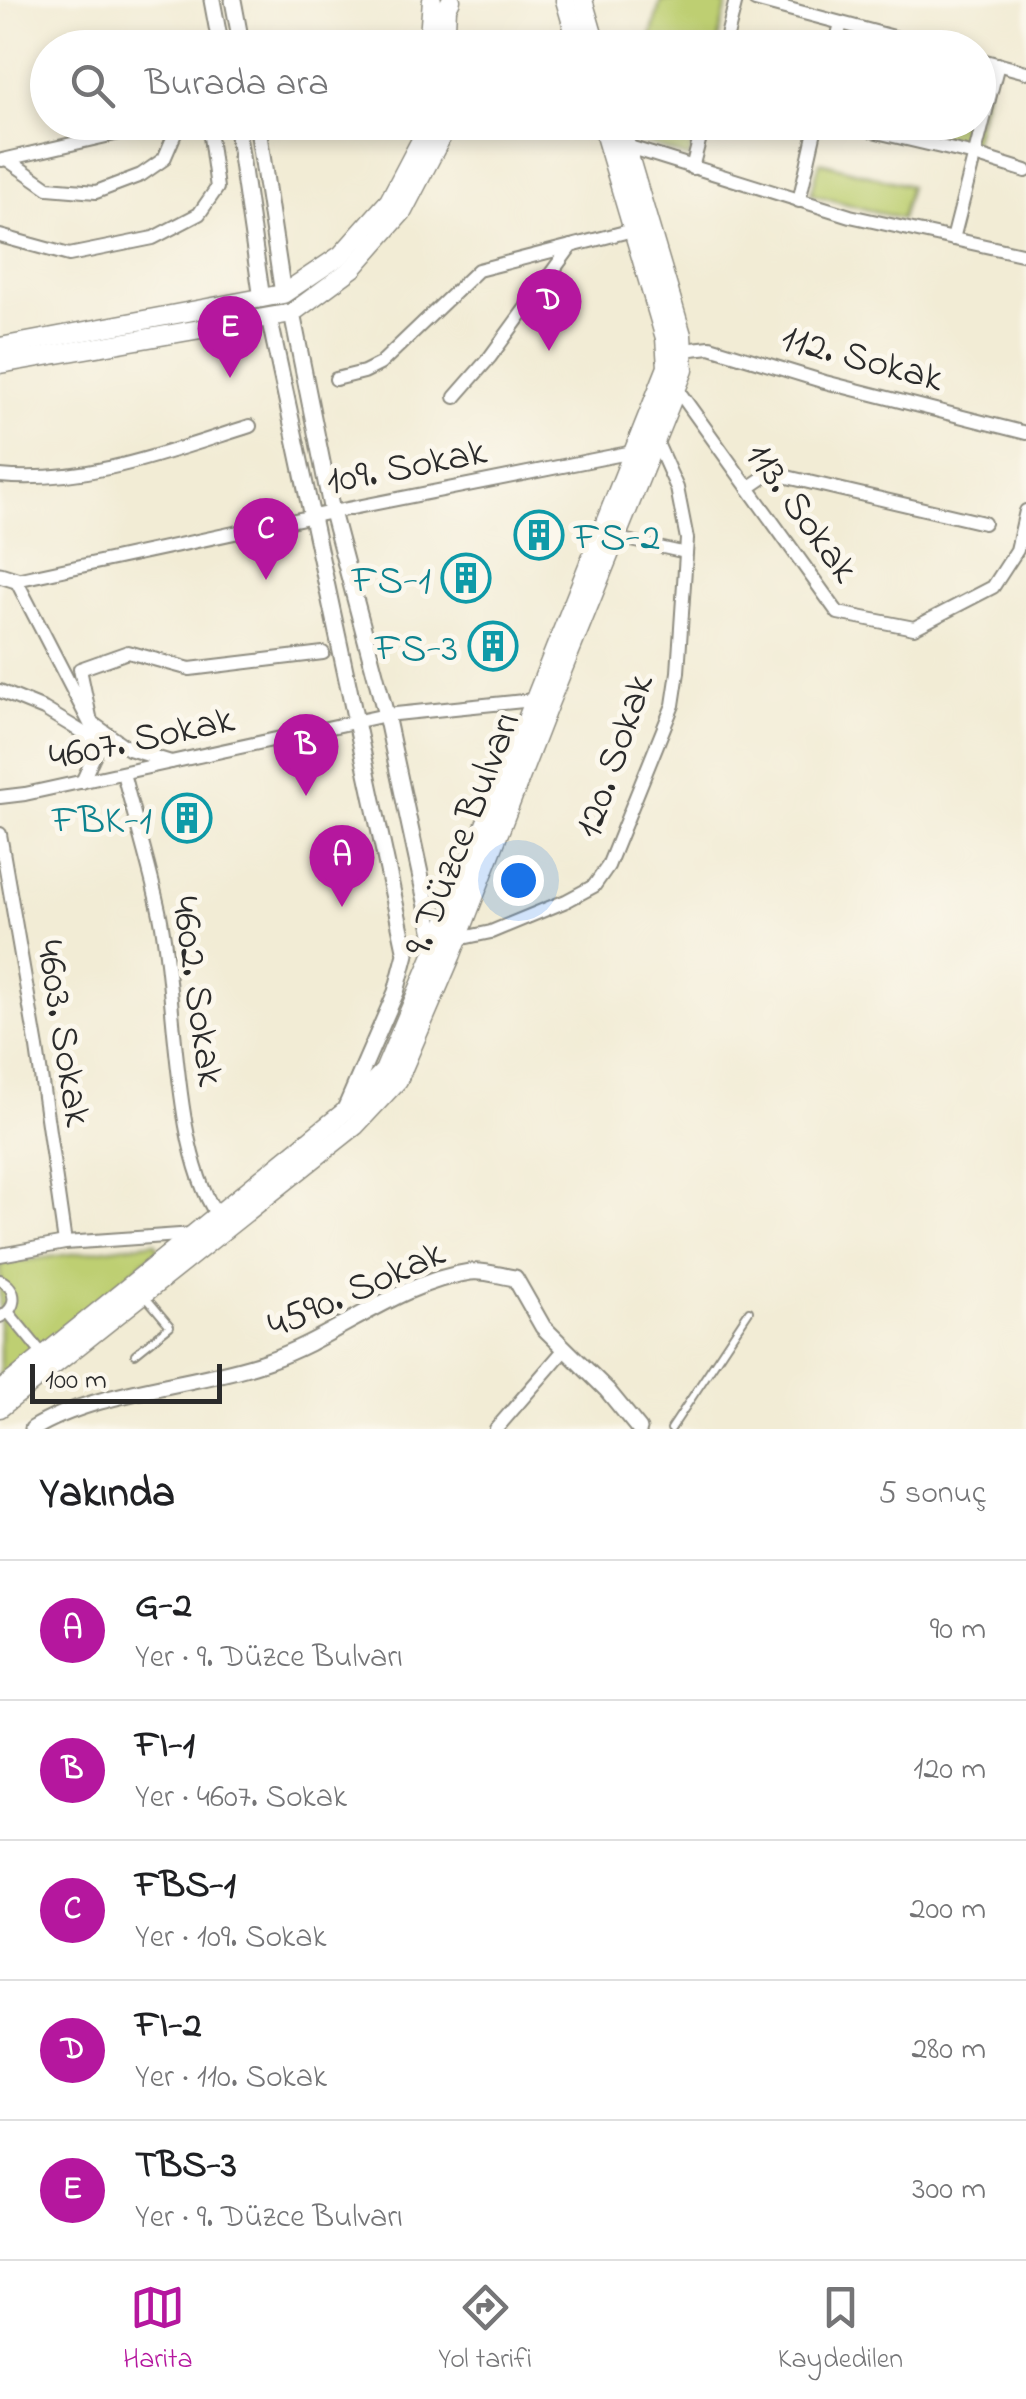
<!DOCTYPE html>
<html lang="tr">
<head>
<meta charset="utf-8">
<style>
	body { margin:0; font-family:"Indie Flower",sans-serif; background:#f6f6f6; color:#202124 }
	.scale { position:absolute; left:30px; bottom:25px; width:192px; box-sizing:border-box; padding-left:10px; border:5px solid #2b2b2b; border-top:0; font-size:28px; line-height:35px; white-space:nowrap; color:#2b2b2b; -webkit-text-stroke:8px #fbf7ec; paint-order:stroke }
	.you { position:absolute; left:518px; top:880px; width:35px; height:35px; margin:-25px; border:8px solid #fff; border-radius:50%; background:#1a73e8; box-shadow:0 0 0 15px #1a73e833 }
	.badge { display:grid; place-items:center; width:65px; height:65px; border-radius:50%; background:#b5179e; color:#fff; font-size:32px; font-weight:700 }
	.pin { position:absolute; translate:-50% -82px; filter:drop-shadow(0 2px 5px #0008) }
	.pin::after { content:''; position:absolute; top:52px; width:35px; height:30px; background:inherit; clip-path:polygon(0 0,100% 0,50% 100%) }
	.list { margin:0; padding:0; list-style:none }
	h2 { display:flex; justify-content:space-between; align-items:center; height:130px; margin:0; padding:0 40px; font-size:42px }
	h2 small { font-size:32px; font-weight:400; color:#757577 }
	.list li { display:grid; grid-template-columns:65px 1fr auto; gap:30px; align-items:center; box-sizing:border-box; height:140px; padding:0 40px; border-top:2px solid #e0e0e0 }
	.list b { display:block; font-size:38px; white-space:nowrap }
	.list p { margin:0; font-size:32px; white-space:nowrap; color:#757577 }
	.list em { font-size:32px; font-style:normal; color:#757577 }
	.icon { flex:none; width:55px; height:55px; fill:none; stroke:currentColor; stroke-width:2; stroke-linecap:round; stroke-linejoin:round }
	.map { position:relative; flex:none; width:1026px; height:1429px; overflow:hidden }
	.search { position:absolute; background:#fff; box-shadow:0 5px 15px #0003; left:30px; right:30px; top:30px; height:110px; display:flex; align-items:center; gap:25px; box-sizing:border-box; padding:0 35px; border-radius:55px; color:#757577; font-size:38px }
	.sheet { height:830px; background:#fff }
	nav { display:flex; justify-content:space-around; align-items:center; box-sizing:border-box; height:140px; border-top:2px solid #e0e0e0; background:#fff; font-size:28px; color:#757577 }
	nav a { display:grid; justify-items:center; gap:5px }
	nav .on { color:#b5179e }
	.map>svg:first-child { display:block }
</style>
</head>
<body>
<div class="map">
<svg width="1026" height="1429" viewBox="0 0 1026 1429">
	<rect width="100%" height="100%" fill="#fbf7ec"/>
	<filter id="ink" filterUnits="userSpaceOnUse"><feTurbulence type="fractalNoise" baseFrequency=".01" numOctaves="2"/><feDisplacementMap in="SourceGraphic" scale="20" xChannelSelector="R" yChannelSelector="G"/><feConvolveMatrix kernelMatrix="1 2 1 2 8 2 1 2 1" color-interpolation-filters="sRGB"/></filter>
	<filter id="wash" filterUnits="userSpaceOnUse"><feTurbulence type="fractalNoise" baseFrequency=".0048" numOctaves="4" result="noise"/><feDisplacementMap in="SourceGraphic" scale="40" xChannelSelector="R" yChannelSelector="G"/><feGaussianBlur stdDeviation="2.25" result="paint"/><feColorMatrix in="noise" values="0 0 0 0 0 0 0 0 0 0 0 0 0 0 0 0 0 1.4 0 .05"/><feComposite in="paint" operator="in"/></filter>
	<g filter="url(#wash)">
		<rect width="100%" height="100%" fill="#f2ecd5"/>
		<g fill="#becf72" stroke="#747d4e" stroke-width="2.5">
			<polygon points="661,0 709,0 727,5 716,47 648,47"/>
			<polygon points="979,84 987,86 972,148 867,123 978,122"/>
			<polygon points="628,123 698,123 689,158 635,139"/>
			<polygon points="820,162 910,186 901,219 811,194"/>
			<polygon points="155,1242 159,1249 0,1382 0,1264"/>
		</g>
	</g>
	<g filter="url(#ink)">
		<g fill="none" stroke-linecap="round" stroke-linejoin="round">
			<g stroke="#8e8c80" stroke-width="10">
				<g id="service">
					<polyline points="262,131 300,122"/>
					<polyline points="135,1354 170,1326 144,1295"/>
					<polyline points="671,1429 749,1311"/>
				</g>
			</g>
			<g stroke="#8e8c80" stroke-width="14">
				<g id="pedestrian">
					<polyline points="618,538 686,553"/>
					<path d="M0,1280C18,1289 18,1308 0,1317"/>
					<polyline points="8,1312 44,1356"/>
				</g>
			</g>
			<g stroke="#8e8c80" stroke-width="16">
				<g id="minor">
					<polyline points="755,0 935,48"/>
					<polyline points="724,48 736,0"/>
					<polyline points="835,48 841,23"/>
					<polyline points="978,59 1026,72"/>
					<polyline points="834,122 975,155 1026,171"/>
					<polyline points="626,146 850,216 1026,255"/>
					<polyline points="2,160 167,122"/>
					<polyline points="8,160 48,188 96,192 141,175 164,159 180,122"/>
					<polyline points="692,168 704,122"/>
					<polyline points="799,201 817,122"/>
					<polyline points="0,236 69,255 153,238 199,214 217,188 208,122"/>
					<polyline points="953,239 998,64"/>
					<polyline points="683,350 710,347 825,382 1026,433"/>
					<polyline points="336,379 364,372 380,364 478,270 633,230"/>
					<polyline points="677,389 838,613 914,628 993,587 1017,550 1026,511"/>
					<polyline points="455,397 490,357 571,246"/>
					<path d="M0,476C87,484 168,452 250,426"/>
					<polyline points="748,488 770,473 984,523"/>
					<polyline points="0,691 44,709 100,743"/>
					<polyline points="171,762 129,749 91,722 80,669 128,652 190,669 323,653"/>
					<path d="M123,773C135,820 150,867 160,915C177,997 172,1149 217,1215"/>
					<polyline points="82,782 100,743 16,580 332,512 633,452"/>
					<polyline points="0,797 25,794 386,715 533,700"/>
					<polyline points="0,834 37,1048 65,1243"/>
					<polyline points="458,939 491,932 566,901 594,886 608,866 673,705 678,672 687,539 677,488 656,441"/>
					<polyline points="0,1255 65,1243 194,1234"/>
					<polyline points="496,1429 565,1349"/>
				</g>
			</g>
			<g stroke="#8e8c80" stroke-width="19">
				<g id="tertiary">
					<polyline points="212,0 221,48"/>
					<polyline points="233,0 242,48"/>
					<polyline points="236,122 262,299"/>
					<polyline points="257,122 283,294"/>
					<polyline points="292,313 332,512 386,715 436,948"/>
					<path d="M269,317C313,530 362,741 406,954L396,992L346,1107"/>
					<polyline points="0,575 16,580"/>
					<path d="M33,1429C96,1390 196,1386 267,1361C337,1337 396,1283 470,1272C484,1270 501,1276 515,1278L543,1327L607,1390L639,1429"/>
				</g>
			</g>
			<g stroke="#8e8c80" stroke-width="21">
				<g id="secondary">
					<polyline points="565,0 579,48"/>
					<polyline points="583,0 597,48"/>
					<polyline points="428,48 432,0"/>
					<polyline points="445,48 447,8 451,0"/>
					<polyline points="0,347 283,294 341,255 389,201 422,138 423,122"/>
					<polyline points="0,364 292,313 353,268 403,211 439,142 441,122"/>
					<polyline points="0,1391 343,1113 384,1071 436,948 667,367 665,338 601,122"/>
					<polyline points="0,1408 355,1126 398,1080 452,954 548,706 684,370 682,335 619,122"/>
				</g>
			</g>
			<use href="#service" stroke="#fff" stroke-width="6"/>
			<use href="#pedestrian" stroke="#fff" stroke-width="10"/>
			<use href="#minor" stroke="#fff" stroke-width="12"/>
			<use href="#tertiary" stroke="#fff" stroke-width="15"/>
			<use href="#secondary" stroke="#fff" stroke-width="18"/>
		</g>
	</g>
	<defs>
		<g id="building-ring" transform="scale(2.5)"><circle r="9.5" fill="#fbf7ec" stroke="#0f9aa8" stroke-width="1.5"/><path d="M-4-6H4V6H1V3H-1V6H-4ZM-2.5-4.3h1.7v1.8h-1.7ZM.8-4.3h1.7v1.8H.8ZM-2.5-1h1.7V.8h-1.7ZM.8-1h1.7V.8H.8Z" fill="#0f9aa8"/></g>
	</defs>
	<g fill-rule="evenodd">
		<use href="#building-ring" x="539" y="535"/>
		<use href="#building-ring" x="466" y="578"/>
		<use href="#building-ring" x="493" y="646"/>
		<use href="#building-ring" x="187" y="818"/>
	</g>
	<g text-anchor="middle" stroke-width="10" stroke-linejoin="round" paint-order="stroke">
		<g font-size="40" fill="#2b2b2b" stroke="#fbf7ec">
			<text transform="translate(863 356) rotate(15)" y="14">112. Sokak</text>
			<text transform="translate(406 464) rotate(-11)" y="14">109. Sokak</text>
			<text transform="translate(804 511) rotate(54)" y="14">113. Sokak</text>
			<text transform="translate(141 736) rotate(-12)" y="14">4607. Sokak</text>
			<text transform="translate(612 755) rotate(-71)" y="14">120. Sokak</text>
			<text transform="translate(460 833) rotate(-69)" y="14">9. Düzce Bulvarı</text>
			<text transform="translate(200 991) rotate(82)" y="14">4602. Sokak</text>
			<text transform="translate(66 1033) rotate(81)" y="14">4603. Sokak</text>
			<text transform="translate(355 1287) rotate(-24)" y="14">4590. Sokak</text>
		</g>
		<g font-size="40" fill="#0d838f" stroke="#fbf7ec" text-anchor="end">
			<text x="574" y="549" text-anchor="start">FS-2</text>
			<text x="431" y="592">FS-1</text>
			<text x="458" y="660">FS-3</text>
			<text x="152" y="832">FBK-1</text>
		</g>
	</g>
</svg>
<div class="scale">100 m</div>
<div class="you"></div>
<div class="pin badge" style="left:342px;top:907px">A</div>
<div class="pin badge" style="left:306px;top:796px">B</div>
<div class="pin badge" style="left:266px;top:580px">C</div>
<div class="pin badge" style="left:549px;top:351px">D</div>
<div class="pin badge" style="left:230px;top:378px">E</div>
<div class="search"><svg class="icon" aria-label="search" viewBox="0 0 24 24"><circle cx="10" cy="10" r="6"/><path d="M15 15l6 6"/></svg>Burada ara</div>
</div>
<section class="sheet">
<h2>Yakında<small>5 sonuç</small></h2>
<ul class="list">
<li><span class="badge">A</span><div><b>G-2</b><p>Yer · 9. Düzce Bulvarı</p></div><em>90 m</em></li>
<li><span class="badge">B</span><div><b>FI-1</b><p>Yer · 4607. Sokak</p></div><em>120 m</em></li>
<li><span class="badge">C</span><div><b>FBS-1</b><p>Yer · 109. Sokak</p></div><em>200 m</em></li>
<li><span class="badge">D</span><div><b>FI-2</b><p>Yer · 110. Sokak</p></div><em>280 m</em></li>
<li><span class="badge">E</span><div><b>TBS-3</b><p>Yer · 9. Düzce Bulvarı</p></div><em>300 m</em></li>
</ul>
</section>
<nav>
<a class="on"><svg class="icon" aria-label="map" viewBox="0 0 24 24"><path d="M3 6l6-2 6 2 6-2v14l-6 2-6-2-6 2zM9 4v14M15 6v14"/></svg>Harita</a>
<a><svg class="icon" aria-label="directions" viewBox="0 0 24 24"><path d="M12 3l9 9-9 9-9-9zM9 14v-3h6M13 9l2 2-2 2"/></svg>Yol tarifi</a>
<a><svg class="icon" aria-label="saved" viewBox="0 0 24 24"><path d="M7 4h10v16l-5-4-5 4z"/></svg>Kaydedilen</a>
</nav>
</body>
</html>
